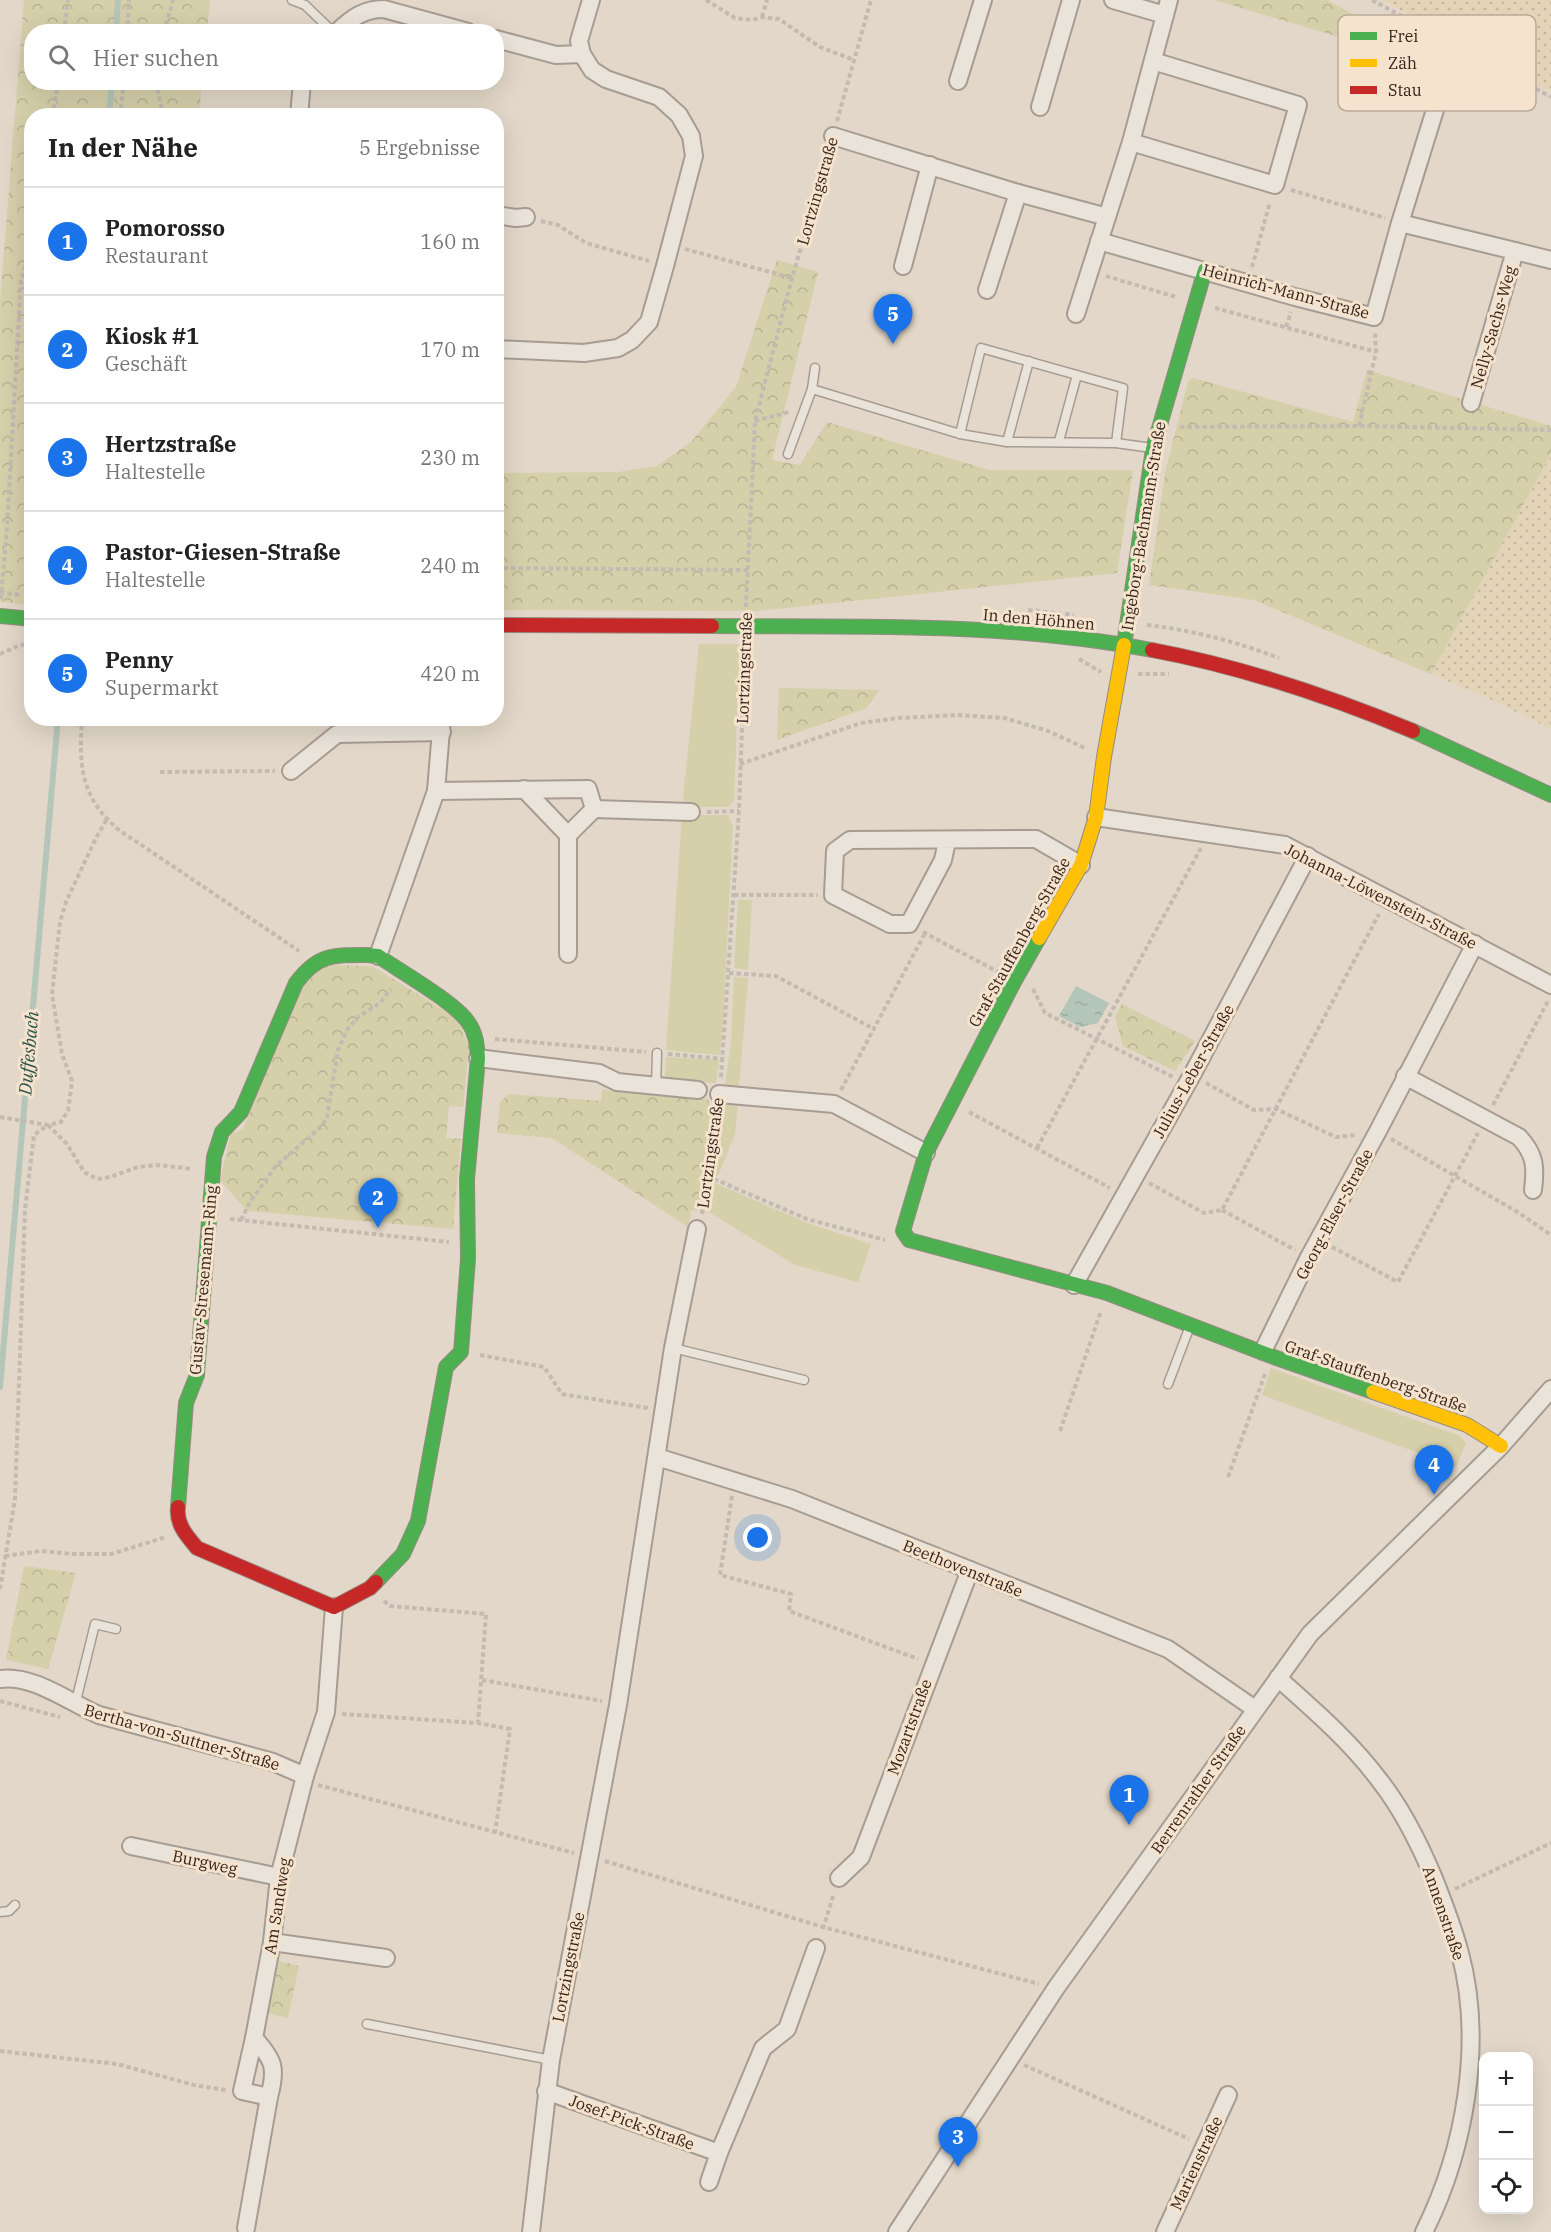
<!DOCTYPE html>
<html lang="de">
<head>
<meta charset="utf-8">
<style>
	body { margin:0; font-family:"IBM Plex Serif",serif; background:#f2f2f2; color:#222 }
	.controls { position:absolute; right:18px; bottom:18px; display:grid; overflow:hidden; border-radius:12px; box-shadow:0 6px 24px #0002 }
	.controls button { width:54px; height:54px; display:grid; place-items:center; padding:0; border:0; border-bottom:2px solid #e0e0e0; background:#fff; color:#222; font:30px sans-serif }
	.you { position:absolute; left:758px; top:1538px; width:21px; height:21px; margin:-15px; border:4px solid #fff; border-radius:50%; background:#1a73e8; box-shadow:0 0 0 9px #1a73e833 }
	.badge { display:grid; place-items:center; width:39px; height:39px; border-radius:50%; background:#1a73e8; color:#fff; font-size:20px; font-weight:700 }
	.pin { position:absolute; translate:-50% -50px; filter:drop-shadow(0 2px 3px #0008) }
	.pin::after { content:''; position:absolute; top:32px; width:21px; height:18px; background:inherit; clip-path:polygon(0 0,100% 0,50% 100%) }
	.list { margin:0; padding:0; list-style:none }
	h2 { display:flex; justify-content:space-between; align-items:center; height:78px; margin:0; padding:0 24px; font-size:26px }
	h2 small { font-size:20px; font-weight:400; color:#767676 }
	.list li { display:grid; grid-template-columns:39px 1fr auto; gap:18px; align-items:center; box-sizing:border-box; height:108px; padding:0 24px; border-top:2px solid #e0e0e0 }
	.list b { display:block; font-size:22px; white-space:nowrap }
	.list p { margin:0; font-size:20px; white-space:nowrap; color:#767676 }
	.list em { font-size:20px; font-style:normal; color:#767676 }
	.icon { flex:none; width:33px; height:33px; fill:none; stroke:currentColor; stroke-width:2; stroke-linecap:round; stroke-linejoin:round }
	.map { position:relative; flex:none; width:1551px; height:2232px; overflow:hidden }
	.search { position:absolute; background:#fff; box-shadow:0 6px 24px #0002; left:24px; top:24px; width:480px; height:66px; display:flex; align-items:center; gap:15px; box-sizing:border-box; padding:0 21px; border-radius:24px; color:#767676; font-size:22px }
	.panel { position:absolute; background:#fff; box-shadow:0 6px 24px #0002; left:24px; top:108px; width:480px; height:618px; border-radius:24px }
	.map>svg:first-child { display:block }
</style>
</head>
<body>
<div class="map">
<svg width="1551" height="2232" viewBox="0 0 1551 2232">
	<defs>
		<pattern id="farmland-dots" width="8" height="8" patternUnits="userSpaceOnUse" patternTransform="scale(1.5)"><rect width="8" height="8" fill="#e3d4b8"/><path d="M2 2h.1M6 6h.1" fill="none" stroke="#c3b69e" stroke-width="1.8" stroke-linecap="round"/></pattern>
		<pattern id="park-crowns" width="20" height="18" patternUnits="userSpaceOnUse" patternTransform="scale(1.5)"><rect width="20" height="18" fill="#d5cfaa"/><path d="M2 6a3 3 0 1 1 6 0M12 15a3 3 0 1 1 6 0" fill="none" stroke="#b7b292"/></pattern>
		<pattern id="water-ripples" width="26" height="14" patternUnits="userSpaceOnUse" patternTransform="scale(1.5)"><rect width="26" height="14" fill="#b4c6b9"/><path d="M2 4q2-2 4 0t4 0M15 11q2-2 4 0t4 0" fill="none" stroke="#9baa9e"/></pattern>
	</defs>
	<rect width="100%" height="100%" fill="#e2d7c8"/>
	<g fill="url(#farmland-dots)">
		<polygon points="1382,0 1551,0 1551,92 1463,45"/>
		<polygon points="1551,454 1551,729 1490,699 1431,674"/>
	</g>
	<g fill="#d5cfaa">
		<polygon points="699,644 740,644 734,800 728,807 690,807 683,799"/>
		<polygon points="682,815 728,815 733,826 722,1041 719,1055 666,1050"/>
		<polygon points="738,900 752,900 748,970 734,968"/>
		<polygon points="734,977 748,978 739,1086 725,1085 731,1041"/>
		<polygon points="666,1057 719,1060 716,1083 665,1079"/>
		<polygon points="723,1101 738,1102 735,1134 718,1176 714,1174"/>
		<polygon points="712,1182 805,1222 871,1244 858,1282 795,1265 709,1212"/>
		<polygon points="1271,1368 1460,1436 1466,1443 1456,1467 1262,1395"/>
	</g>
	<g fill="url(#park-crowns)">
		<polygon points="24,0 210,0 207,31 32,32 32,82 202,83 199,115 32,116 31,606 0,601 0,302"/>
		<polygon points="1214,0 1327,0 1405,42 1426,56 1423,62"/>
		<polygon points="777,260 818,272 772,460 800,465 827,422 989,470 1133,470 1117,573 758,611 497,610 497,473 618,472 657,466 691,442 736,387"/>
		<polygon points="1367,370 1551,426 1551,454 1431,674 1254,600 1149,585 1165,473 1188,381 1193,378 1353,422"/>
		<polygon points="779,688 879,690 867,708 777,740"/>
		<polygon points="326,965 372,966 458,1019 469,1047 463,1107 449,1106 446,1138 461,1139 453,1229 247,1211 220,1180 231,1134 243,1129 304,985"/>
		<polygon points="1122,1004 1195,1041 1175,1071 1123,1046 1115,1017"/>
		<polygon points="602,1090 708,1099 712,1111 698,1211 691,1210 688,1227 552,1138 497,1133 500,1102 509,1094 601,1101"/>
		<polygon points="24,1566 76,1573 48,1669 6,1660"/>
		<polygon points="279,1961 299,1966 288,2018 268,2013"/>
	</g>
	<polygon fill="url(#water-ripples)" points="1076,986 1109,1003 1098,1023 1080,1027 1059,1016"/>
	<g fill="none" stroke-linecap="round" stroke-linejoin="round">
		<g stroke="#b4c6b9" stroke-width="6">
			<polyline points="116,32 118,0"/>
			<polyline points="109,116 112,82"/>
			<polyline points="0,1387 58,718"/>
		</g>
		<g stroke="#a79c92" stroke-width="11">
			<g id="lane">
				<polyline points="292,0 305,5 333,32"/>
				<polyline points="812,389 815,368"/>
				<polyline points="960,434 981,348 1123,388 1116,443"/>
				<polyline points="1059,441 1077,375"/>
				<polyline points="1007,442 1029,361"/>
				<polyline points="788,454 812,389 960,434 1007,442 1116,443 1152,448"/>
				<polyline points="656,1086 657,1053"/>
				<polyline points="673,1348 804,1380"/>
				<polyline points="1168,1384 1190,1326"/>
				<polyline points="75,1705 95,1624 116,1629"/>
				<polyline points="0,1912 9,1911 15,1905"/>
				<polyline points="367,2024 551,2060"/>
			</g>
		</g>
		<g stroke="#a79c92" stroke-width="20">
			<g id="street">
				<polyline points="1113,0 1165,15"/>
				<path d="M337,32C352,18 363,9 384,9L468,32"/>
				<polyline points="496,39 556,55 582,54"/>
				<polyline points="958,81 983,0"/>
				<polyline points="1040,107 1071,0"/>
				<polyline points="299,116 302,82"/>
				<polyline points="833,136 1018,193 1107,217"/>
				<polyline points="1131,142 1275,185 1298,105 1153,61"/>
				<polyline points="496,215 516,218 526,217"/>
				<polyline points="1400,223 1515,251 1471,403"/>
				<polyline points="1099,241 1295,297 1374,317 1400,223 1455,45"/>
				<polyline points="1515,251 1551,260"/>
				<polyline points="903,266 930,165"/>
				<polyline points="987,290 1018,193"/>
				<polyline points="1076,314 1131,142 1169,0"/>
				<polyline points="496,349 584,353 618,348 632,340 649,322 665,266 694,156 691,136 679,115 659,97 606,79 592,70 582,54 579,41 591,0"/>
				<polyline points="291,771 337,734 442,732"/>
				<polyline points="524,789 568,835 594,809"/>
				<polyline points="436,791 588,789 594,809 691,812"/>
				<polyline points="1096,817 1285,845 1551,985"/>
				<polyline points="568,835 568,954"/>
				<polyline points="947,841 943,860 909,924 890,924 833,895 835,851 850,840 1036,839 1081,865"/>
				<polyline points="378,956 436,791 442,718"/>
				<polyline points="478,1058 599,1073 617,1082 698,1090"/>
				<path d="M1405,1076L1519,1137C1535,1154 1536,1167 1533,1190"/>
				<polyline points="719,1094 834,1104 926,1153"/>
				<polyline points="1074,1285 1192,1075 1308,856"/>
				<polyline points="1263,1351 1309,1257 1378,1131 1475,944"/>
				<polyline points="657,1457 792,1499 1168,1649 1255,1709"/>
				<path d="M1278,1678C1314,1710 1351,1742 1380,1781C1402,1809 1419,1843 1433,1876C1443,1901 1453,1927 1460,1953C1484,2043 1465,2150 1424,2232"/>
				<path d="M0,1679C33,1674 70,1703 99,1715L273,1762L305,1776L326,1712L334,1607"/>
				<polyline points="131,1846 279,1877"/>
				<polyline points="839,1878 861,1857 970,1570"/>
				<polyline points="272,1942 386,1958"/>
				<polyline points="546,2091 719,2153 763,2048 787,2029 816,1948"/>
				<path d="M269,2097C277,2068 274,2060 254,2038L272,1942L279,1877L305,1776"/>
				<polyline points="709,2182 719,2153"/>
				<polyline points="246,2228 269,2097 242,2091 254,2038"/>
				<polyline points="531,2232 551,2060 618,1705 673,1348 697,1229"/>
				<polyline points="897,2232 1056,1988 1310,1634 1501,1446 1551,1389"/>
				<polyline points="1165,2232 1228,2095"/>
			</g>
		</g>
		<g stroke="#968c82" stroke-width="16">
			<g id="fast">
				<polyline points="0,616 32,619"/>
				<path d="M712,626C859,627 1007,622 1152,650"/>
				<polyline points="1124,645 1153,449 1205,270"/>
				<polyline points="1413,731 1551,795"/>
				<polyline points="1039,938 1014,982 926,1153 903,1231 909,1240 1107,1293 1271,1356 1373,1392"/>
				<path d="M366,955L378,956C400,971 454,1002 468,1022C476,1033 477,1045 478,1058L467,1179L468,1259L461,1352L446,1367L418,1521L403,1554L376,1582"/>
				<path d="M178,1507L186,1403L197,1375L214,1157L222,1132L241,1112L296,983C318,954 332,955 366,955"/>
			</g>
		</g>
		<g stroke="#968c82" stroke-width="16">
			<g id="slow">
				<polyline points="1039,938 1081,865 1096,817 1104,757 1124,645"/>
				<polyline points="1373,1392 1467,1425 1501,1446"/>
			</g>
		</g>
		<g stroke="#968c82" stroke-width="16">
			<g id="jam">
				<polyline points="496,625 712,626"/>
				<path d="M1152,650C1242,667 1329,696 1413,731"/>
				<path d="M178,1507C176,1524 186,1535 197,1548L334,1607L370,1588L376,1582"/>
			</g>
		</g>
		<g stroke="#c3bab2" stroke-width="4" stroke-dasharray="4.5 3" stroke-linecap="butt">
			<polyline points="706,0 735,18 752,20 762,17 779,19 820,47 854,60"/>
			<polyline points="1372,0 1442,38"/>
			<polyline points="762,17 767,0"/>
			<polyline points="64,32 68,0"/>
			<polyline points="127,32 129,0"/>
			<polyline points="164,32 173,0"/>
			<polyline points="1470,53 1551,97"/>
			<polyline points="156,82 163,116"/>
			<polyline points="53,116 58,82"/>
			<polyline points="120,116 124,82"/>
			<polyline points="837,121 871,0"/>
			<polyline points="1291,190 1385,218"/>
			<polyline points="541,221 558,225 586,243 649,261"/>
			<polyline points="685,249 792,278"/>
			<polyline points="1252,267 1270,202"/>
			<polyline points="1106,276 1176,297"/>
			<polyline points="1215,308 1376,352"/>
			<polyline points="1286,327 1291,312"/>
			<polyline points="755,421 789,412"/>
			<polyline points="1359,426 1376,352 1375,333"/>
			<polyline points="1180,427 1359,426 1551,430"/>
			<polyline points="496,568 748,570"/>
			<polyline points="0,592 19,595"/>
			<polyline points="1,599 7,526 21,281 32,244"/>
			<polyline points="746,607 755,421 792,278 829,151"/>
			<polyline points="1028,610 1074,615"/>
			<path d="M1147,625C1192,630 1237,642 1279,658"/>
			<polyline points="0,654 20,645 32,644"/>
			<polyline points="1079,659 1101,672"/>
			<polyline points="1138,674 1169,674"/>
			<path d="M82,718C79,766 80,797 119,830L299,951"/>
			<polyline points="740,764 861,723 898,718 958,715 1004,718 1048,731 1087,749"/>
			<polyline points="160,772 275,771"/>
			<polyline points="707,812 739,811"/>
			<polyline points="734,895 818,895"/>
			<polyline points="923,932 998,972"/>
			<polyline points="729,973 776,976 874,1029"/>
			<polyline points="1033,989 1045,1013 1173,1077"/>
			<polyline points="495,1039 646,1052"/>
			<polyline points="668,1054 724,1059"/>
			<polyline points="721,1077 739,811 745,645"/>
			<polyline points="1206,1083 1254,1110 1276,1109 1336,1137 1356,1135"/>
			<polyline points="841,1090 924,935"/>
			<polyline points="1493,1105 1548,1001"/>
			<polyline points="969,1112 1110,1188"/>
			<polyline points="0,1117 48,1125 61,1122 68,1111 72,1081 62,1054 52,994 60,922 66,902 96,838 107,819"/>
			<polyline points="48,1125 67,1144 84,1172 97,1179 110,1177 138,1167 158,1165 193,1169"/>
			<polyline points="1391,1139 1519,1213 1551,1235"/>
			<polyline points="1037,1148 1201,848"/>
			<polyline points="707,1176 807,1219 885,1240"/>
			<polyline points="1149,1183 1204,1213 1222,1210 1379,914"/>
			<polyline points="1222,1210 1295,1250"/>
			<polyline points="702,1214 717,1109"/>
			<polyline points="230,1219 449,1242"/>
			<polyline points="241,1220 250,1202 276,1166 322,1126 327,1117 338,1050 347,1030 358,1017 380,1003 391,989"/>
			<polyline points="1332,1247 1398,1282 1478,1133"/>
			<polyline points="480,1355 544,1367 562,1394 648,1408"/>
			<polyline points="1060,1431 1101,1311"/>
			<polyline points="1228,1477 1265,1374"/>
			<polyline points="732,1496 720,1575 791,1594 789,1611 918,1659"/>
			<polyline points="5,1556 41,1551 73,1554 111,1554 166,1537"/>
			<polyline points="0,1589 15,1499 25,1209 34,1135 48,1125"/>
			<polyline points="384,1601 390,1606 486,1614 478,1723"/>
			<polyline points="482,1680 602,1701"/>
			<polyline points="0,1701 60,1717"/>
			<polyline points="342,1714 478,1723 510,1729 495,1833"/>
			<polyline points="318,1785 574,1853"/>
			<polyline points="605,1861 823,1927 1039,1984"/>
			<polyline points="1455,1889 1551,1843"/>
			<polyline points="823,1929 834,1893"/>
			<polyline points="0,2051 117,2064 194,2085 226,2090"/>
			<polyline points="1024,2065 1189,2139"/>
		</g>
		<use href="#lane" stroke="#eae3da" stroke-width="8"/>
		<use href="#street" stroke="#eae3da" stroke-width="16"/>
		<use href="#fast" stroke="#4caf50" stroke-width="14"/>
		<use href="#slow" stroke="#ffc107" stroke-width="14"/>
		<use href="#jam" stroke="#c62828" stroke-width="14"/>
	</g>
	<g text-anchor="middle" stroke-width="6" stroke-linejoin="round" paint-order="stroke">
		<g font-size="16" fill="#35241b" stroke="#f5e3cd">
			<text transform="translate(817 191) rotate(-74)" y="6">Lortzingstraße</text>
			<text transform="translate(1286 291) rotate(15)" y="6">Heinrich-Mann-Straße</text>
			<text transform="translate(1493 327) rotate(-74)" y="6">Nelly-Sachs-Weg</text>
			<text transform="translate(1143 526) rotate(-81)" y="6">Ingeborg-Bachmann-Straße</text>
			<text transform="translate(1039 619) rotate(5)" y="6">In den Höhnen</text>
			<text transform="translate(744 668) rotate(-88)" y="6">Lortzingstraße</text>
			<text transform="translate(1381 896) rotate(27)" y="6">Johanna-Löwenstein-Straße</text>
			<text transform="translate(1019 942) rotate(-61)" y="6">Graf-Stauffenberg-Straße</text>
			<text transform="translate(1193 1071) rotate(-61)" y="6">Julius-Leber-Straße</text>
			<text transform="translate(710 1153) rotate(-82)" y="6">Lortzingstraße</text>
			<text transform="translate(1334 1214) rotate(-62)" y="6">Georg-Elser-Straße</text>
			<text transform="translate(203 1280) rotate(-85)" y="6">Gustav-Stresemann-Ring</text>
			<text transform="translate(1376 1376) rotate(19)" y="6">Graf-Stauffenberg-Straße</text>
			<text transform="translate(963 1568) rotate(22)" y="6">Beethovenstraße</text>
			<text transform="translate(909 1727) rotate(-70)" y="6">Mozartstraße</text>
			<text transform="translate(182 1737) rotate(16)" y="6">Bertha-von-Suttner-Straße</text>
			<text transform="translate(1198 1789) rotate(-55)" y="6">Berrenrather Straße</text>
			<text transform="translate(205 1862) rotate(12)" y="6">Burgweg</text>
			<text transform="translate(277 1906) rotate(-81)" y="6">Am Sandweg</text>
			<text transform="translate(1444 1913) rotate(71)" y="6">Annenstraße</text>
			<text transform="translate(568 1967) rotate(-79)" y="6">Lortzingstraße</text>
			<text transform="translate(632 2122) rotate(20)" y="6">Josef-Pick-Straße</text>
			<text transform="translate(1196 2163) rotate(-65)" y="6">Marienstraße</text>
		</g>
		<g font-size="18" font-style="italic" fill="#2a544c" stroke="#f5e3cd">
			<text transform="translate(29 1053) rotate(-85)" y="6">Duffesbach</text>
		</g>
	</g>
	<rect x="1338" y="15" width="198" height="96" rx="9" fill="#f5e3cd" stroke="#bbaa98" stroke-width="1.5"/>
	<rect x="1350" y="32" width="27" height="8" fill="#4caf50"/>
	<rect x="1350" y="59" width="27" height="8" fill="#ffc107"/>
	<rect x="1350" y="86" width="27" height="8" fill="#c62828"/>
	<g font-size="16" fill="#35241b">
		<text x="1388" y="42">Frei</text>
		<text x="1388" y="69">Zäh</text>
		<text x="1388" y="96">Stau</text>
	</g>
</svg>
<div class="controls">
<button>+</button>
<button>−</button>
<button><svg class="icon" aria-label="locate" viewBox="0 0 24 24"><circle cx="12" cy="12" r="6"/><path d="M12 2v4M12 18v4M2 12h4M18 12h4"/></svg></button>
</div>
<div class="you"></div>
<div class="pin badge" style="left:1129px;top:1825px">1</div>
<div class="pin badge" style="left:378px;top:1228px">2</div>
<div class="pin badge" style="left:958px;top:2167px">3</div>
<div class="pin badge" style="left:1434px;top:1495px">4</div>
<div class="pin badge" style="left:893px;top:344px">5</div>
<div class="search"><svg class="icon" aria-label="search" viewBox="0 0 24 24"><circle cx="10" cy="10" r="6"/><path d="M15 15l6 6"/></svg>Hier suchen</div>
<section class="panel">
<h2>In der Nähe<small>5 Ergebnisse</small></h2>
<ul class="list">
<li><span class="badge">1</span><div><b>Pomorosso</b><p>Restaurant</p></div><em>160 m</em></li>
<li><span class="badge">2</span><div><b>Kiosk #1</b><p>Geschäft</p></div><em>170 m</em></li>
<li><span class="badge">3</span><div><b>Hertzstraße</b><p>Haltestelle</p></div><em>230 m</em></li>
<li><span class="badge">4</span><div><b>Pastor-Giesen-Straße</b><p>Haltestelle</p></div><em>240 m</em></li>
<li><span class="badge">5</span><div><b>Penny</b><p>Supermarkt</p></div><em>420 m</em></li>
</ul>
</section>
</div>
</body>
</html>
